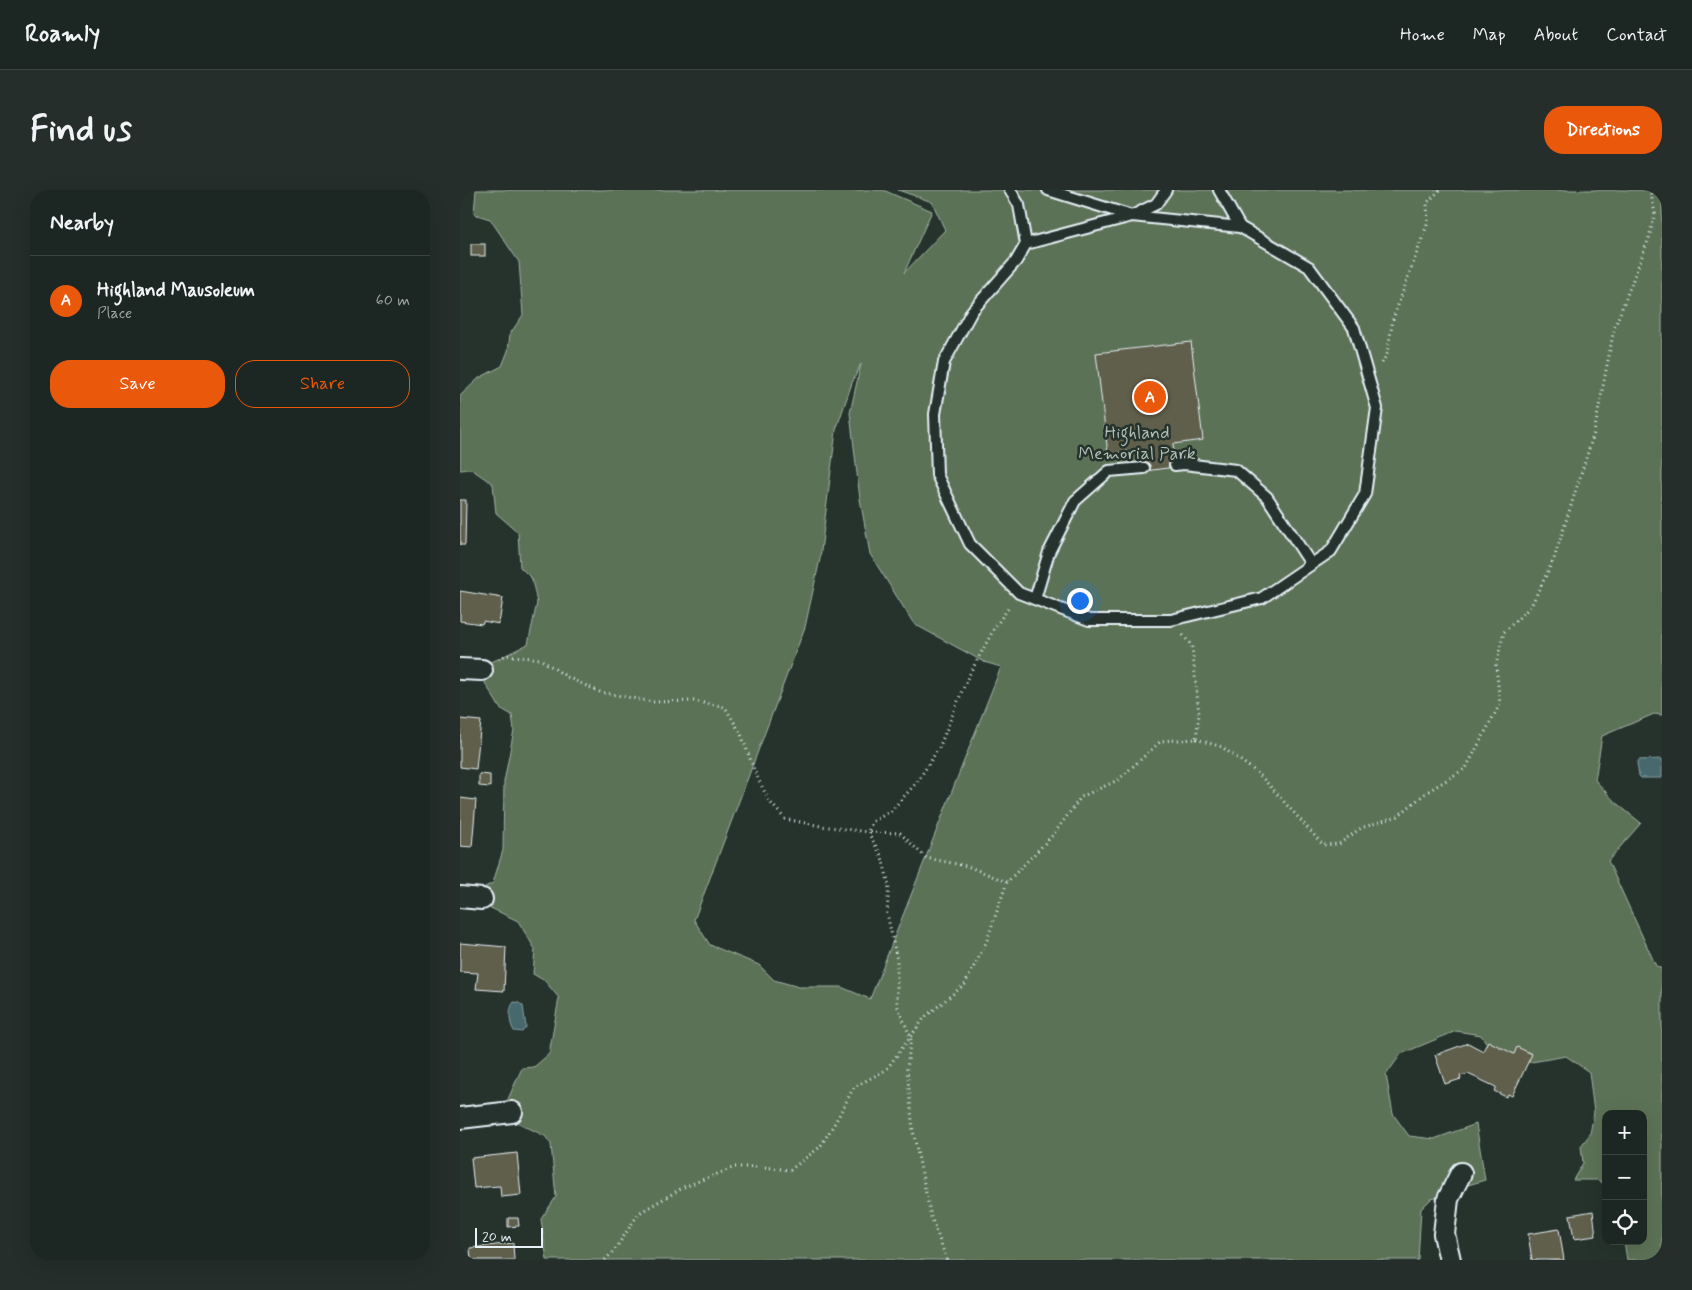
<!DOCTYPE html>
<html lang="en">
<head>
<meta charset="utf-8">
<style>
	body { margin:0; font-family:Mynerve,sans-serif; background:#252e2a; color:#f1f3f6 }
	.controls { position:absolute; right:15px; bottom:15px; display:grid; overflow:hidden; border-radius:10px; box-shadow:0 5px 20px #0002 }
	.controls button { width:45px; height:45px; display:grid; place-items:center; padding:0; border:0; border-bottom:1px solid #3a4340; background:#1c2622; color:#f1f3f6; font:25px sans-serif }
	.scale { position:absolute; left:15px; bottom:12px; width:68px; box-sizing:border-box; padding-left:5px; border:2px solid #e8f1f8; border-top:0; font-size:14px; line-height:18px; white-space:nowrap; color:#e8f1f8; -webkit-text-stroke:4px #26332d; paint-order:stroke }
	.you { position:absolute; left:619px; top:410px; width:18px; height:18px; margin:-12px; border:4px solid #fff; border-radius:50%; background:#1a73e8; box-shadow:0 0 0 8px #1a73e833 }
	.badge { display:grid; place-items:center; width:32px; height:32px; border-radius:50%; background:#ea580c; color:#fff; font-size:16px; font-weight:700 }
	.pin { position:absolute; translate:-50% -50%; border:2px solid #fff; box-shadow:0 1px 5px #0006 }
	.list { margin:0; padding:0; list-style:none }
	h2 { display:flex; justify-content:space-between; align-items:center; height:65px; margin:0; padding:0 20px; font-size:21px }
	h2 small { font-size:16px; font-weight:400; color:#a0a5a5 }
	.list li { display:grid; grid-template-columns:32px 1fr auto; gap:15px; align-items:center; box-sizing:border-box; height:90px; padding:0 20px; border-top:1px solid #3a4340 }
	.list b { display:block; font-size:19px; white-space:nowrap }
	.list p { margin:0; font-size:16px; white-space:nowrap; color:#a0a5a5 }
	.list em { font-size:16px; font-style:normal; color:#a0a5a5 }
	.actions { display:flex; gap:10px; padding:15px 20px }
	.actions a { flex:1; padding:11px 0; border:1px solid #ea580c; border-radius:20px; text-align:center; font-size:18px; color:#ea580c }
	.actions .main { background:#ea580c; color:#fff }
	.icon { flex:none; width:28px; height:28px; fill:none; stroke:currentColor; stroke-width:2; stroke-linecap:round; stroke-linejoin:round }
	.map { position:relative; flex:none; width:1202px; height:1070px; overflow:hidden; border-radius:20px }
	header { display:flex; align-items:center; gap:30px; box-sizing:border-box; height:70px; padding:0 25px; background:#1c2622; border-bottom:1px solid #3a4340 }
	header strong { font-size:24px }
	nav { display:flex; gap:28px; margin-inline-start:auto; font-size:18px }
	.intro { display:flex; align-items:center; justify-content:space-between; box-sizing:border-box; height:120px; padding:0 30px }
	h1 { margin:0; font-size:35px }
	.button { padding:12px 22px; border-radius:20px; background:#ea580c; color:#fff; font-size:18px; font-weight:700 }
	main { display:flex; gap:30px; padding:0 30px }
	aside { flex:1; background:#1c2622; border-radius:20px; box-shadow:0 5px 20px #0002 }
	.map>svg:first-child { display:block }
</style>
</head>
<body>
<header>
<strong>Roamly</strong>
<nav><a>Home</a><a>Map</a><a>About</a><a>Contact</a></nav>
</header>
<div class="intro"><h1>Find us</h1><a class="button">Directions</a></div>
<main>
<aside>
<h2>Nearby<small></small></h2>
<ul class="list">
<li><span class="badge">A</span><div><b>Highland Mausoleum</b><p>Place</p></div><em>60 m</em></li>
</ul>
<div class="actions"><a class="main">Save</a><a>Share</a></div>
</aside>
<div class="map">
<svg width="1202" height="1070" viewBox="0 0 1202 1070">
	<rect width="100%" height="100%" fill="#26332d"/>
	<filter id="ink" filterUnits="userSpaceOnUse"><feTurbulence type="fractalNoise" baseFrequency=".02" numOctaves="2"/><feDisplacementMap in="SourceGraphic" scale="10" xChannelSelector="R" yChannelSelector="G"/><feConvolveMatrix kernelMatrix="1 2 1 2 8 2 1 2 1" color-interpolation-filters="sRGB"/></filter>
	<g filter="url(#ink)">
		<path fill="#5c7256" stroke="#a2b2a7" fill-rule="evenodd" d="M16,0H423L472,21L444,83L485,40L472,12L438,0H1202V525L1194,524L1142,546L1135,590L1155,612L1181,633L1148,671L1196,776L1202,779V1070H1167L1164,1051H1183V924H1146V995L1138,990H1113L1123,973L1121,956L1130,944L1134,922L1129,882L1106,866L1043,877L1021,845L996,841L941,864L926,885L933,924L949,946L974,949L1016,934L1025,990L1008,995L998,1004L971,1009L961,1019L958,1070H87L81,1029L96,1007L91,954L85,946L38,923L44,918L62,878L74,877L89,864L99,808L85,791L73,784L75,759L58,731L10,708L13,703L33,693L43,660L44,592L54,540L52,525L40,518L15,476L36,470L68,454L77,413L72,389L60,377L58,342L36,323L33,294L11,279L0,280V206L19,188L42,176L48,161L50,144L63,125L59,72L30,29L14,24ZM401,174L390,223L400,309L410,364L454,434L524,472L541,477L410,809L381,797H339L314,790L299,775L250,755L234,730L345,437L360,369L376,240L392,193Z"/>
		<g fill="#46686d" stroke="#879fa5">
			<polygon points="1202,569 1202,588 1181,588 1179,586 1177,573 1179,570"/>
			<path d="M54,812L59,813L63,816L66,837L62,842L54,841C49,833 48,819 54,812Z"/>
		</g>
		<g fill="#615e4b" stroke="#e8f1f8">
			<rect x="11" y="54" width="14" height="12"/>
			<polygon points="731,152 743,250 713,254 715,277 685,281 682,260 648,264 636,163"/>
			<polygon points="0,310 6,310 5,355 0,355"/>
			<polygon points="0,401 43,408 39,434 23,431 22,434 0,431"/>
			<polygon points="0,529 21,531 16,579 0,577"/>
			<polygon points="19,584 30,585 30,597 19,596"/>
			<polygon points="0,608 16,610 12,657 0,656"/>
			<polygon points="0,753 46,757 44,801 16,799 18,783 0,782"/>
			<polygon points="1028,851 1054,864 1057,857 1072,864 1052,906 1048,904 1046,907 1034,901 1036,897 1008,884 1000,886 1001,889 985,894 975,865 1008,853 1023,861"/>
			<polygon points="57,963 61,1005 41,1007 40,996 14,998 11,968"/>
			<polygon points="1133,1021 1136,1046 1114,1049 1110,1025"/>
			<polygon points="48,1028 58,1028 59,1036 48,1037"/>
			<polygon points="1099,1039 1104,1070 1072,1070 1068,1044"/>
			<polygon points="53,1053 54,1070 11,1070 10,1058"/>
		</g>
		<g fill="none" stroke-linecap="round" stroke-linejoin="round">
			<g stroke="#e8f1f8" stroke-width="14">
				<g id="service">
					<polyline points="550,0 559,15 566,54 556,71 512,121 484,172 475,224 477,285 510,354 559,403 629,430 711,430 802,408 871,361 905,304 917,218 894,138 849,77 780,37 759,0"/>
					<polyline points="588,0 672,26 696,14 706,0"/>
					<polyline points="566,54 672,26 780,37"/>
					<polyline points="715,275 724,274 776,280 807,307 851,374"/>
					<polyline points="575,409 589,362 615,311 649,281 684,278"/>
				</g>
			</g>
			<g stroke="#e8f1f8" stroke-width="24">
				<g id="minor">
					<polyline points="0,479 22,480"/>
					<polyline points="0,707 22,709"/>
					<polyline points="0,928 52,922"/>
					<polyline points="990,1070 984,1044 988,1009 1001,983"/>
				</g>
			</g>
			<g stroke="#e8f1f8" stroke-width="3" stroke-dasharray="1 4" stroke-linecap="butt">
				<polyline points="922,173 927,164 933,129 968,32 967,13 980,0"/>
				<polyline points="39,469 46,465 80,469 107,487 140,502 193,512 234,511 265,517 281,544 295,582 309,611 325,629 361,636 408,642 422,667 429,695 427,723 437,770 437,815 451,848 447,879 453,941 471,1027 487,1070"/>
				<polyline points="736,549 762,557 799,584 863,655 879,654 901,638 938,626 967,602 1006,578 1040,514 1036,475 1044,442 1071,416 1094,369 1134,243 1154,139 1189,48 1195,23 1190,0"/>
				<polyline points="547,692 507,676 466,668 440,643 408,642 412,632 431,621 457,592 479,558 507,489 535,437 550,416"/>
				<polyline points="145,1070 154,1061 179,1023 224,997 275,977 304,977 330,980 360,957 376,931 394,897 426,880 465,827 505,794 526,753 547,692 593,645 621,607 658,590 701,551 736,549 739,524 732,456 722,444"/>
			</g>
			<use href="#service" stroke="#26332d" stroke-width="10"/>
			<use href="#minor" stroke="#26332d" stroke-width="20"/>
		</g>
	</g>
	<g text-anchor="middle" stroke-width="5" stroke-linejoin="round" paint-order="stroke">
		<g font-size="18" fill="#b0beb7" stroke="#26332d">
			<text x="677" y="248">Highland<tspan x="677" dy="21">Memorial Park</tspan></text>
		</g>
	</g>
</svg>
<div class="controls">
<button>+</button>
<button>−</button>
<button><svg class="icon" aria-label="locate" viewBox="0 0 24 24"><circle cx="12" cy="12" r="6"/><path d="M12 2v4M12 18v4M2 12h4M18 12h4"/></svg></button>
</div>
<div class="scale">20 m</div>
<div class="you"></div>
<div class="pin badge" style="left:690px;top:207px">A</div>
</div>
</main>
</body>
</html>
